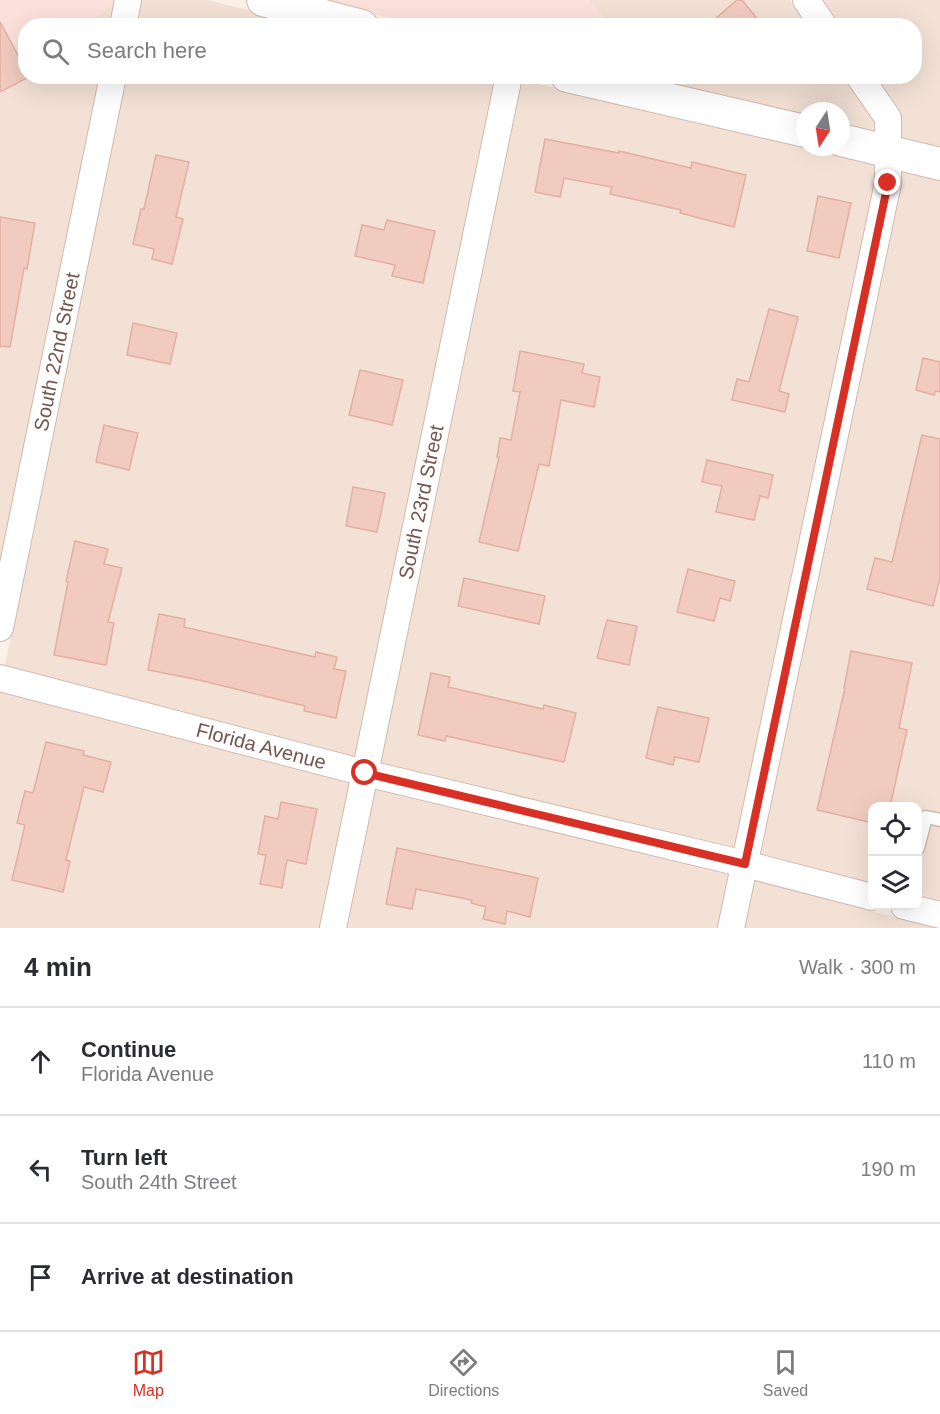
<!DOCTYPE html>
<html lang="en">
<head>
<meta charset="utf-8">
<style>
	body { margin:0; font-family:Arial,sans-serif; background:#f7f7f7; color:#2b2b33 }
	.controls { position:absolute; right:18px; bottom:18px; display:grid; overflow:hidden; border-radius:12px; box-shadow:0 6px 24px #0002 }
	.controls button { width:54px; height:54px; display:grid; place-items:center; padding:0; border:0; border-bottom:2px solid #e1e1e2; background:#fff; color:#2b2b33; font:30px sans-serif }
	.compass { position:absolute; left:796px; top:102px; width:54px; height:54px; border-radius:50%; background:#fff; box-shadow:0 6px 24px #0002; rotate:192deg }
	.stop { position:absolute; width:18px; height:18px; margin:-14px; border:4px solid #d93025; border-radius:50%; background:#fff }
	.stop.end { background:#d93025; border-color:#fff; box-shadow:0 2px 6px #0008 }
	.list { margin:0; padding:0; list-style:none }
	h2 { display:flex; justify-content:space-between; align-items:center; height:78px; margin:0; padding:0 24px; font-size:26px }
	h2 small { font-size:20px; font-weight:400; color:#7c7c81 }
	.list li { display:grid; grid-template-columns:39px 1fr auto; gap:18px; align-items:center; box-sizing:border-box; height:108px; padding:0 24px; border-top:2px solid #e1e1e2 }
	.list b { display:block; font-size:22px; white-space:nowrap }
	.list p { margin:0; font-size:20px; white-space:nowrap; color:#7c7c81 }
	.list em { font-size:20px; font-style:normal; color:#7c7c81 }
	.icon { flex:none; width:33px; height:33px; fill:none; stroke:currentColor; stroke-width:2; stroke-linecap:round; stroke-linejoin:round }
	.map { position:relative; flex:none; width:940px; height:928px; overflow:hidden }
	.search { position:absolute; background:#fff; box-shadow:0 6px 24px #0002; left:18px; right:18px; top:18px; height:66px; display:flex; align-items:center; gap:15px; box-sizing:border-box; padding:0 21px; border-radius:24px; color:#7c7c81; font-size:22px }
	.sheet { height:402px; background:#fff }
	nav { display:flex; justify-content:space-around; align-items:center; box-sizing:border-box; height:84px; border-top:2px solid #e1e1e2; background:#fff; font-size:16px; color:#7c7c81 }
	nav a { display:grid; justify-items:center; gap:3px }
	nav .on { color:#d93025 }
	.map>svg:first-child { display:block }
</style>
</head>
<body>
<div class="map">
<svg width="940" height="928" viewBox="0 0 940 928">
	<rect width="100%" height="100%" fill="#fcf0e7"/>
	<g fill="#f3e1d5">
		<polygon points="141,0 207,0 306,25 136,26"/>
		<polygon points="588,0 789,0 807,25 609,25"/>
		<polygon points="822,0 940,0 940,150 900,139 901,118 898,109 876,77 914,76 914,26 840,25"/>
		<polygon points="115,3 110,25 87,25"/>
		<polygon points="25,74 26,76 100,77 0,565 0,94"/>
		<polygon points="125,77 497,77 356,756 5,665"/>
		<polygon points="650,77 843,77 876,123 875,133 841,125 841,111 805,111 805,117 654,83"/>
		<polygon points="521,80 874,162 875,182 735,847 380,762"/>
		<polygon points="900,168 940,178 940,900 918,894 918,806 872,806 872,883 760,853"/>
		<polygon points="0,692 351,784 321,928 0,928"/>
		<polygon points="375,790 730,874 719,928 346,928"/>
		<polygon points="754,880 935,928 744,928"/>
	</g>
	<g fill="#fce0db">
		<polygon points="0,0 115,0 115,3 87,25 26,26 25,74 0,94"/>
		<polygon points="320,0 588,0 609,25 419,25"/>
	</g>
	<g fill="#f1cbbf" stroke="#e3afa0" stroke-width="1.5">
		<polygon points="737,0 742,0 763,26 707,26"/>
		<polygon points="0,22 26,70 26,76 29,77 0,92"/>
		<polygon points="545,139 619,153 619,151 691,168 692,162 746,175 734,227 680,213 681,210 610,194 612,187 564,178 560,197 535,192"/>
		<polygon points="156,155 189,162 176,217 183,219 172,264 152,259 154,249 133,244 141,209 144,209"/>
		<polygon points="818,196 851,203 839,258 807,251"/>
		<polygon points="0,217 35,223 27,269 24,268 10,347 0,346"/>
		<polygon points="387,220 435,231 423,283 392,276 395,265 355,256 362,225 384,230"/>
		<polygon points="769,309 798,317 779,391 789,394 785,412 732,400 737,379 749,382"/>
		<polygon points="133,323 177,333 170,364 127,355"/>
		<polygon points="520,351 584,364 582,373 600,377 594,407 561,400 549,466 539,464 518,551 479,542 499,457 497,457 500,438 511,440 520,392 513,391"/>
		<polygon points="923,358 940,362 940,392 935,391 934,395 916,390"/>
		<polygon points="360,370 403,380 392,425 349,415"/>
		<polygon points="104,425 138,433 129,470 96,462"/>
		<polygon points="922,435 940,439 940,578 933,606 867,589 875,558 892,562"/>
		<polygon points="707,460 773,475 768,498 760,496 754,520 716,512 722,486 702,482"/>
		<polygon points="353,487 385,493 377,532 346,526"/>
		<polygon points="75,541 108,549 104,564 122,568 108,622 114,623 106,665 54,655 68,582 66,581"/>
		<polygon points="688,569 735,581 730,601 720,598 714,621 677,612"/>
		<polygon points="464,578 545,596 539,624 458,606"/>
		<polygon points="159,614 185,619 184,627 315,657 316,652 337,657 334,669 346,671 336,718 304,711 305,706 199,680 148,670"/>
		<polygon points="607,620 637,626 629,665 597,658"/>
		<polygon points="851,651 912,663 899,728 907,730 890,807 873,807 873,823 817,810 845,688 844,688"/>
		<polygon points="431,673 450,677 448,687 543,709 544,705 576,713 564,762 446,736 445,741 418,735"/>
		<polygon points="658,707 709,718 699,762 675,757 673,765 646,758"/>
		<polygon points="46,742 84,751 83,755 111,762 103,792 84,787 66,860 70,861 63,892 12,880 25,825 17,823 25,791 33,793"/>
		<polygon points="281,802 317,809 306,864 287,860 282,888 260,884 266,855 258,854 265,816 278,819"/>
		<polygon points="397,848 538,878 530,917 507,911 505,924 483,919 486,907 471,903 472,900 416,889 412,909 386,904"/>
	</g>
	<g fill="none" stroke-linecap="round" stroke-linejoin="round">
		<g stroke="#d0b9b0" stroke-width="15">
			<polyline id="service" points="918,848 926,817 940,820"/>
		</g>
		<g stroke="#d0b9b0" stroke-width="28">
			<g id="minor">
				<polyline points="806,0 824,26"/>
				<polyline points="123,26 128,0"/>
				<path id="s1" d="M0,628L113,76"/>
				<path id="s2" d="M0,678L365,773L745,864L872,897"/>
				<polyline points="904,906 940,915"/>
				<path id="s3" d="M333,928L509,76"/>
				<polyline points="731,928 888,183 888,118 859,76"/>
			</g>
		</g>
		<g stroke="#d0b9b0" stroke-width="34">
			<g id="tertiary">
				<polyline points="263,0 362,26"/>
				<polyline points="567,76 805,131"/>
				<polyline points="841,140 940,164"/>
			</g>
		</g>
		<use href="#service" stroke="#fff" stroke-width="12"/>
		<use href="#minor" stroke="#fff" stroke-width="26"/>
		<use href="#tertiary" stroke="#fff" stroke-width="32"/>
	</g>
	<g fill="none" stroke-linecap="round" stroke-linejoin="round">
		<polyline stroke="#d93025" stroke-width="8" points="365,773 745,864 888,183"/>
	</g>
	<g text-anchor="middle" stroke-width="5" stroke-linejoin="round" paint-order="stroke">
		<g font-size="20" fill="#75544c" stroke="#fff5ed">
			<text dy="7" stroke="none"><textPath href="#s1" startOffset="282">South 22nd Street</textPath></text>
			<text dy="7" stroke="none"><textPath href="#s3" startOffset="435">South 23rd Street</textPath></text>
			<text dy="7" stroke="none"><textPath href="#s2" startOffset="270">Florida Avenue</textPath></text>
		</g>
	</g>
</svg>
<div class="controls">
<button><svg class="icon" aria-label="locate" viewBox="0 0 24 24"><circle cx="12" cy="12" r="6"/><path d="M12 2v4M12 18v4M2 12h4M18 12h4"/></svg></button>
<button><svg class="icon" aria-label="layers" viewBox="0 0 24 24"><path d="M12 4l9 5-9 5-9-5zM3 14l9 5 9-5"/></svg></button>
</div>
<svg class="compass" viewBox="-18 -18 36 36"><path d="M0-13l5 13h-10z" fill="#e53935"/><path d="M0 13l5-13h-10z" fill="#7c7c81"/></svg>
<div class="stop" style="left:365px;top:773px"></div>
<div class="stop end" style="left:888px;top:183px"></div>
<div class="search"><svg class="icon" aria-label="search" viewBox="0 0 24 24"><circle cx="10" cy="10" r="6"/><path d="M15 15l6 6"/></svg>Search here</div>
</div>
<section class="sheet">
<h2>4 min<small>Walk · 300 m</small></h2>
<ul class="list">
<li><svg class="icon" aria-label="ahead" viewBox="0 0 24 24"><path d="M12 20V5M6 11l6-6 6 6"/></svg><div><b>Continue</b><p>Florida Avenue</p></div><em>110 m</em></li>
<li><svg class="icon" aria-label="left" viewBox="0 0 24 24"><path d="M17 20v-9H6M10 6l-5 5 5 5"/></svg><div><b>Turn left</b><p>South 24th Street</p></div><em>190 m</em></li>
<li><svg class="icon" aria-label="arrive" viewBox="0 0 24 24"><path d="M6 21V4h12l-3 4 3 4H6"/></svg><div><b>Arrive at destination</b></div></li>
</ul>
</section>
<nav>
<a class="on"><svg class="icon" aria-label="map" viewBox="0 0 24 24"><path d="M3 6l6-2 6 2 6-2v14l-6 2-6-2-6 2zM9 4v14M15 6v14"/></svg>Map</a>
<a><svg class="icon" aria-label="directions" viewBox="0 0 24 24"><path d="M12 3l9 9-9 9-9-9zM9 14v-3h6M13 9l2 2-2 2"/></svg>Directions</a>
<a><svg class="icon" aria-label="saved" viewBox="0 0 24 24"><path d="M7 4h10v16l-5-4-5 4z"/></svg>Saved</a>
</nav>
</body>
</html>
